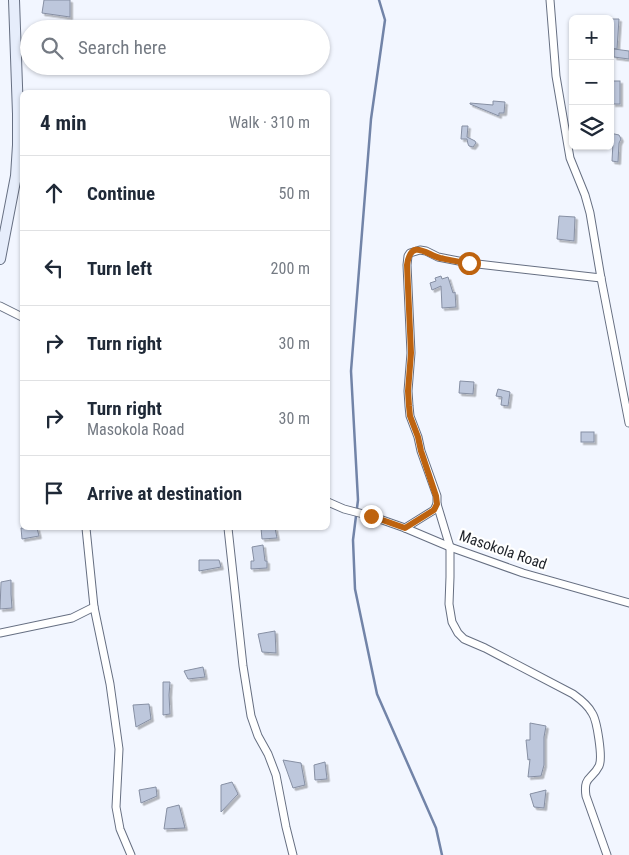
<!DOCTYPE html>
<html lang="en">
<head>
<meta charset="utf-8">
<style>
	body { margin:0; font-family:"Roboto Condensed",sans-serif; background:#f2f2f3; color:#1f2937 }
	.controls { position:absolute; right:15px; top:15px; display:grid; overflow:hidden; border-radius:8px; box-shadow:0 1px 4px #0004 }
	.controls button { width:45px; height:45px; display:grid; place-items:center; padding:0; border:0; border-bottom:1px solid #e0e1e3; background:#fff; color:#1f2937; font:25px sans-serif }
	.stop { position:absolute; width:15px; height:15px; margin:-11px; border:4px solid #be630f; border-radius:50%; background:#fff }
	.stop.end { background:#be630f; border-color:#fff; box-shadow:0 1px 5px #0008 }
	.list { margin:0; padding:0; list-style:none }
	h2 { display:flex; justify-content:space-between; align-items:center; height:65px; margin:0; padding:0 20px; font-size:21px }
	h2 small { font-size:16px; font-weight:400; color:#747a83 }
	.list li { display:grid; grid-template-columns:32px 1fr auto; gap:15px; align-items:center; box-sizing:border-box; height:75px; padding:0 20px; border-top:1px solid #e0e1e3 }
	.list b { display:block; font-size:19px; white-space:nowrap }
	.list p { margin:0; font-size:16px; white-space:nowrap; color:#747a83 }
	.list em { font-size:16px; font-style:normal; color:#747a83 }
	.icon { flex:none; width:28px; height:28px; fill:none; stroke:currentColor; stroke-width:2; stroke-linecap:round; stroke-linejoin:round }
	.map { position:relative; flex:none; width:629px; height:855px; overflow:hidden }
	.search { position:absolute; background:#fff; box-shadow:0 1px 4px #0004; left:20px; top:20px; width:310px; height:55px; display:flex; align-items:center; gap:12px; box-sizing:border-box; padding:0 18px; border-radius:28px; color:#747a83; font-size:19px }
	.panel { position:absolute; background:#fff; box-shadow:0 1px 4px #0004; left:20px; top:90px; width:310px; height:440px; border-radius:8px }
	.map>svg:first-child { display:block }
</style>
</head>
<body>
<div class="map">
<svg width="629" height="855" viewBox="0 0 629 855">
	<defs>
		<filter id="shadow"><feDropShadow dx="2.5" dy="2.5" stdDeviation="0" flood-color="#0004"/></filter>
	</defs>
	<rect width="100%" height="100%" fill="#f2f6ff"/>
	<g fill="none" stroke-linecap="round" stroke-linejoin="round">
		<polyline stroke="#7284a8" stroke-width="2.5" points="379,0 385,20 371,119 351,371 358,500 353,540 355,589 377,694 436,828 442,855"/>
	</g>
	<g fill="#bdc7dc" stroke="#868fa3" filter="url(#shadow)">
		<polygon points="44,0 70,0 70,17 42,13"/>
		<polygon points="610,19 619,19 617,49 610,48"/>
		<polygon points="614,49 629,51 629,59 614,57"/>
		<rect x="613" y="81" width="7" height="23"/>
		<polygon points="493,101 505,102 504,113 499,113 499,116 470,104 470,103 493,105"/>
		<polygon points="462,126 468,126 467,137 475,141 476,143 473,147 469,146 468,144 467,139 461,139"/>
		<polygon points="610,133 619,135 621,139 619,143 618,162 612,161 613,142"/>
		<polygon points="559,216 575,217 574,241 557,239"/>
		<polygon points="441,276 442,279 448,277 453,293 455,292 456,307 442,308 441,286 432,290 430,283 436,281 435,278"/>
		<polygon points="460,381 474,382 473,394 459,393"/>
		<polygon points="498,389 510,392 508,406 501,405 502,397 496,396"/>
		<rect x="581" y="432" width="13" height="10"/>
		<polygon points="21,528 37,528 39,536 22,539"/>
		<polygon points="261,528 275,528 277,538 262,539"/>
		<polygon points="263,545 265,561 267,561 267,568 251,569 251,561 254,561 252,547"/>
		<polygon points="199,560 219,560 221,567 199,571"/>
		<polygon points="11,580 11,594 12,608 0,609 1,582"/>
		<polygon points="275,631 276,653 262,652 258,634"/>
		<polygon points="203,667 205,677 188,679 184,671"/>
		<polygon points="163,682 170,682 169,695 170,714 163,715"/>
		<polygon points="149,704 151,719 136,727 133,705"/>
		<polygon points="530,723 546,726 544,737 544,765 541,776 528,777 530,759 528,760 526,740 530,740"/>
		<polygon points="283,760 301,763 305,785 293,788"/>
		<polygon points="325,762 327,779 315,780 314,765"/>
		<polygon points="232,782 238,794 221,812 221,785"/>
		<polygon points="156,787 157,796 141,803 139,790"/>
		<polygon points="546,790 544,808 534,807 530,794"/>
		<polygon points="179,805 185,828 164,829 167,808"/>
	</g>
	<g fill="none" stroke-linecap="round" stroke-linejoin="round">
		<g stroke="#666f82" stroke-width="9">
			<g id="street">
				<polyline points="550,0 556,76 570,158 585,195 590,213 601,278 629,423"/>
				<polyline points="0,306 22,317"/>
				<polyline points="328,502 344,509 371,516 405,528 450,547 523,573 629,603"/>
				<path d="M437,504L450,547V577L449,604L452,622L458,633L464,639L485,648L573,694C580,699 588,705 592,713C597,720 603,758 599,766C592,780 583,776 586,796L607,855"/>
				<polyline points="86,528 94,607 110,684 119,749 116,807 120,829 131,855"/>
				<polyline points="228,528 243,666 251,716 258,736 268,754 276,775 286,827 293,855"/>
				<polyline points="405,528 434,510 437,504 437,496 421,451 418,437 410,416 409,406 408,391 411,353 407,265 408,256 410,253 420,250 426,251 438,257 469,263 601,278"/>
				<polyline points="0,633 72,618 94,607"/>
			</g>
		</g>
		<g stroke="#666f82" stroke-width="12">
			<polyline id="secondary" points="0,259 16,176 18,145 18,114 14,0"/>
		</g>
		<use href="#street" stroke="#fff" stroke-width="7"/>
		<use href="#secondary" stroke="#e6edfb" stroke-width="10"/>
	</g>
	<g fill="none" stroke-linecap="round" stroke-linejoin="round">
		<path stroke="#be630f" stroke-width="6" d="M371,516L405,528L434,510L437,504L436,496L421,451L418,437L410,416L409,406L408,391L411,353L407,265C411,238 426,254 440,258C450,260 459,262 469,263"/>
	</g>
	<g text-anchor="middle" stroke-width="4.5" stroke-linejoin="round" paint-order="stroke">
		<g font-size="15" fill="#1b1f26" stroke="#fff">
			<text transform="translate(503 550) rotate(19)" y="5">Masokola Road</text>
		</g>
	</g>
</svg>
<div class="controls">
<button>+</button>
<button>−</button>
<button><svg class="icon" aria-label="layers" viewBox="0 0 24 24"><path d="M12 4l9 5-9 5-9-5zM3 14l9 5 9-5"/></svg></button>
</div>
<div class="stop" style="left:469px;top:263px"></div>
<div class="stop end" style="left:371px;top:516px"></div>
<div class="search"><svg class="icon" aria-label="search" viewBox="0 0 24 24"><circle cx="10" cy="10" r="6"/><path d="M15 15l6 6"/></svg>Search here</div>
<section class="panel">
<h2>4 min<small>Walk · 310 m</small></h2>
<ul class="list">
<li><svg class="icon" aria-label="ahead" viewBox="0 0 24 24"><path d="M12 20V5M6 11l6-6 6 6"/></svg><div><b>Continue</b></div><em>50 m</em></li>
<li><svg class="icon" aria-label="left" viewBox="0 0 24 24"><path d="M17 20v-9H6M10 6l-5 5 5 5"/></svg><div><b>Turn left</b></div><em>200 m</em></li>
<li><svg class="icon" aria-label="right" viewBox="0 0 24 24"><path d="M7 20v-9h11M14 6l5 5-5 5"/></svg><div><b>Turn right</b></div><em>30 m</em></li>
<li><svg class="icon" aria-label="right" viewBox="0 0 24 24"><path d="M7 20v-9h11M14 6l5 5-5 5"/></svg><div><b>Turn right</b><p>Masokola Road</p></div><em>30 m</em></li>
<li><svg class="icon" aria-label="arrive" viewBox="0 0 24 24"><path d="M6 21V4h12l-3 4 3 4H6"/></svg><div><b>Arrive at destination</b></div></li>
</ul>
</section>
</div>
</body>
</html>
